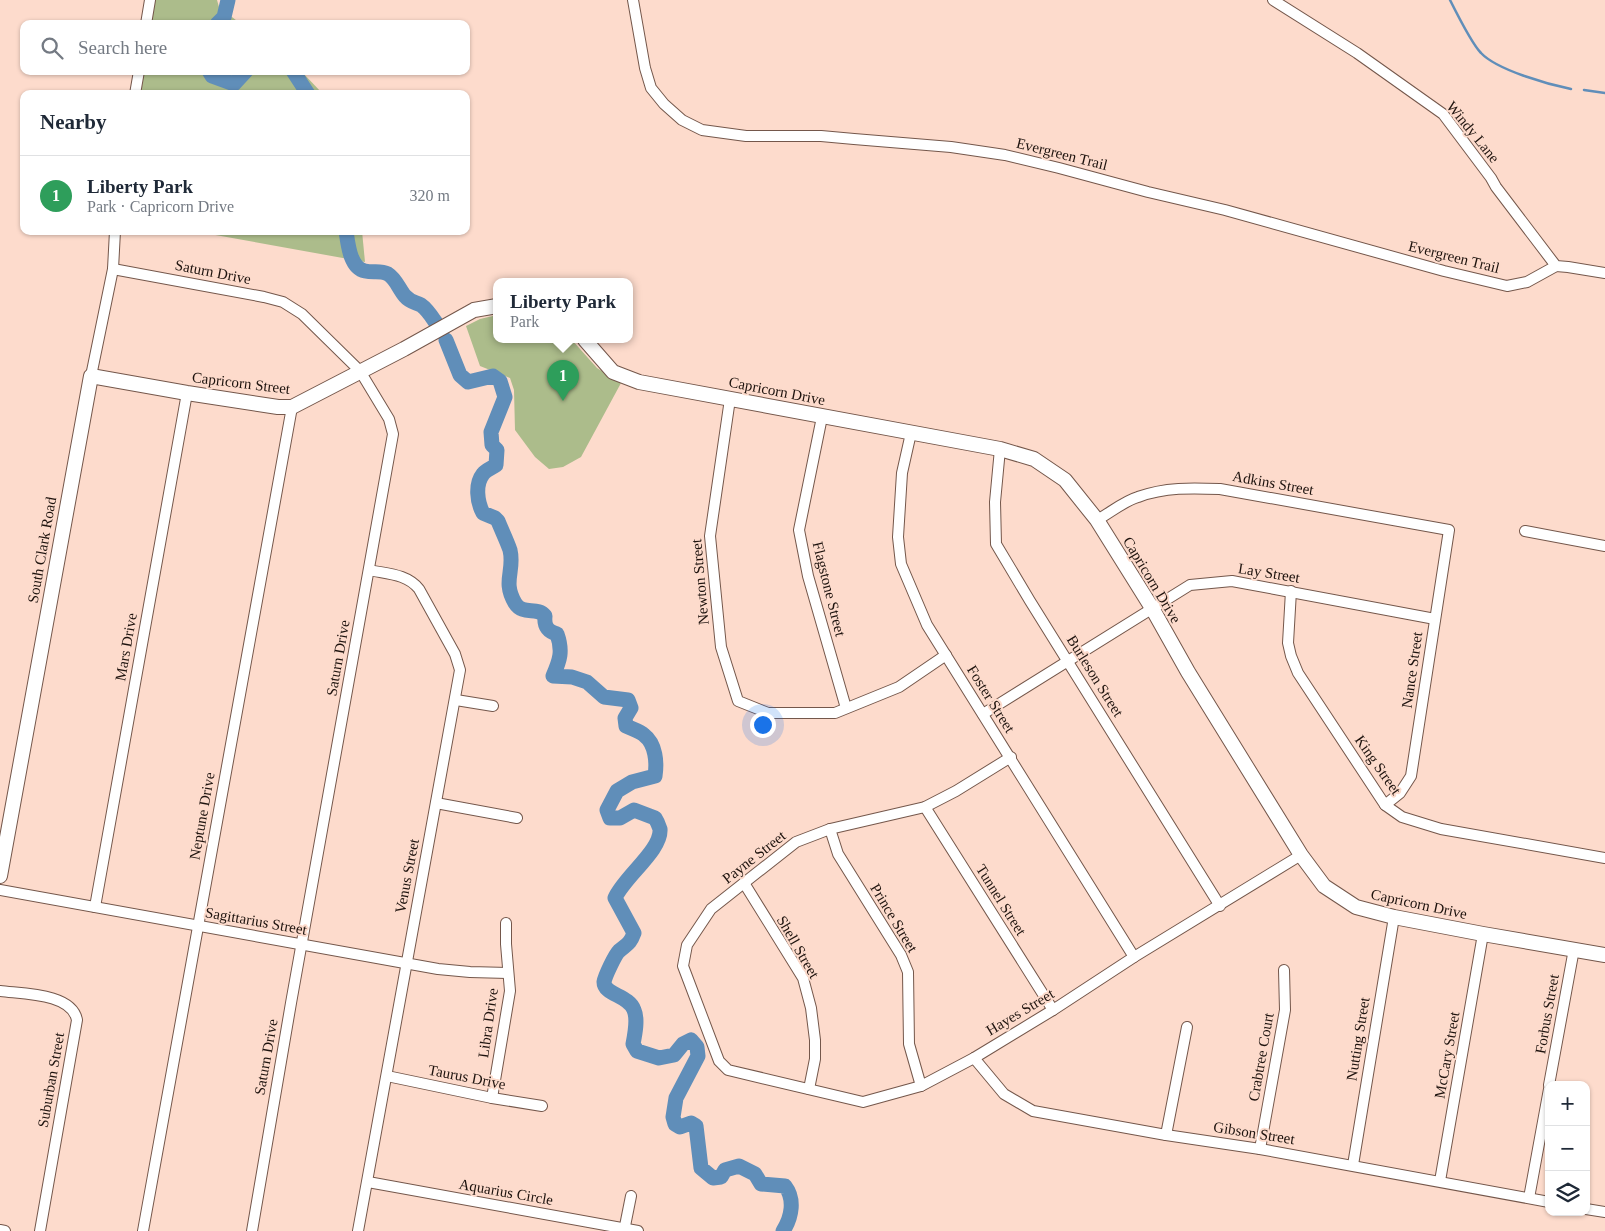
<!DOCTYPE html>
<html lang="en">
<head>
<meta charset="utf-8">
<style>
	body { margin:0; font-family:"Times New Roman",serif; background:#f2f2f3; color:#1f2937 }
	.controls { position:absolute; right:15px; bottom:15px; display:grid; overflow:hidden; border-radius:10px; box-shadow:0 1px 4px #0004 }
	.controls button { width:45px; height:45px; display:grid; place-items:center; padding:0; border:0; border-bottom:1px solid #e0e1e3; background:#fff; color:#1f2937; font:25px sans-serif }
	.you { position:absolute; left:762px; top:724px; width:18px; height:18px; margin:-12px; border:4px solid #fff; border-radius:50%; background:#1a73e8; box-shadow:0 0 0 8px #1a73e833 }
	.badge { display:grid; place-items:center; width:32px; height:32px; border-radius:50%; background:#b45309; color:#fff; font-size:16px; font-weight:700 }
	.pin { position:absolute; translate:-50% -41px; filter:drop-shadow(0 1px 2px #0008) }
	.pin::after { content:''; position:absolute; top:26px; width:18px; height:15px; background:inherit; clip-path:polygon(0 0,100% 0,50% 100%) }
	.popup { position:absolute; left:493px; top:278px; width:140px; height:65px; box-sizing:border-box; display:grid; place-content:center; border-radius:10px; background:#fff; filter:drop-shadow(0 1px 4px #0005); font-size:16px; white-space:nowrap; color:#747a83 }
	.popup b { font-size:19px; color:#1f2937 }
	.popup::after { content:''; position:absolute; left:50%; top:100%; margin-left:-10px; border:10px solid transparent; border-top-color:#fff }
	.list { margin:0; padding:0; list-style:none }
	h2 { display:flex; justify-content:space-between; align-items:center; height:65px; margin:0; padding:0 20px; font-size:21px }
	h2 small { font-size:16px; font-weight:400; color:#747a83 }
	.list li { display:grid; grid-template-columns:32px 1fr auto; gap:15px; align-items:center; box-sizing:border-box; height:80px; padding:0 20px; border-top:1px solid #e0e1e3 }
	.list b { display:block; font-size:19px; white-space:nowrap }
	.list p { margin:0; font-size:16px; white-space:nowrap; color:#747a83 }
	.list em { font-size:16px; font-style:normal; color:#747a83 }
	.icon { flex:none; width:28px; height:28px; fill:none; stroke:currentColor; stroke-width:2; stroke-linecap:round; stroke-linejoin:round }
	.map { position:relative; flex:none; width:1605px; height:1231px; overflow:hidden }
	.search { position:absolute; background:#fff; box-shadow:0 1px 4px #0004; left:20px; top:20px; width:450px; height:55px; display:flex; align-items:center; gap:12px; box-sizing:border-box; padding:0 18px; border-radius:10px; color:#747a83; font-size:19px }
	.panel { position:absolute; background:#fff; box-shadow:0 1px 4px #0004; left:20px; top:90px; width:450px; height:145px; border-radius:10px }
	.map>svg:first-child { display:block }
</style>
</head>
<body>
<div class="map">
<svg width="1605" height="1231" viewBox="0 0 1605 1231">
	<rect width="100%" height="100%" fill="#fddbcc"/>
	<g fill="#acbc8b">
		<polygon points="155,0 217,0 219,7 241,24 151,24"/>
		<polygon points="144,71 301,71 323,94 141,94"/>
		<polygon points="193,231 362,231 365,262"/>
		<polygon points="497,315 497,340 572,340 597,368 621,383 581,457 563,467 549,469 535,457 515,430 514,390 510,378 480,366 466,326 480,319"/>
	</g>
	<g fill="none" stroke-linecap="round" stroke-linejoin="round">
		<g stroke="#608eb9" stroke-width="2.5">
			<path d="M1450,0C1456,12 1473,45 1481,53C1497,70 1547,84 1571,89"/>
			<polyline points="1584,90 1605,93"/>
		</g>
		<g stroke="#608eb9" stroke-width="15">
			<polyline points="217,24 224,17 228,0"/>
			<polyline points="209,71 212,76 234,84 246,71"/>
			<polyline points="293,71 308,94"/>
			<path d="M346,231C348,244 350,268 365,271C374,273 380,270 388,274C396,279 399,289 405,296C410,302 415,302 421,305C427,309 432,317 436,323"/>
			<path d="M446,340L460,375L468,382L493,376L500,381L505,397L491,432L492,445L497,450L496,465C492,468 486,470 483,474C475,484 477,502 483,513L495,518L498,521C502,531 507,541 510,550C515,571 502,581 515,603C523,616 537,606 545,616C544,626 547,631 557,634C563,651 560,660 553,676L572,677L587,682L604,697L628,700L631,708L625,718L626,726C632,729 640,731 644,735C656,744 657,763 655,776L632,782L617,791L607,810L610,818H620L634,810L655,818C657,821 659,826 660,829C662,850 624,877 615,898L634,933C630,944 627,944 619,951C615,955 605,976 604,982C604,995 629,995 634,1010C638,1019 635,1034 633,1044L637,1051L659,1058L674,1055L683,1044L691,1040L697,1047L698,1056L676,1098L673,1117L675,1124L680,1127L691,1123L696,1126L701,1168L713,1178L721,1177L725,1170L739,1166L755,1174L761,1184L785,1186C795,1199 792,1217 783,1231"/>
		</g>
		<g stroke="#74574b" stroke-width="12">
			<g id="street">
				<polyline points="633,0 645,68 651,88 664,104 682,120 702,130 746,136 821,136 854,139 951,147 1005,155 1059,168 1148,192 1225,210 1444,271 1507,286 1527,282 1556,266"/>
				<polyline points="1273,0 1357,53 1443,114 1491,178 1496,187 1556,266 1568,267 1605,273"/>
				<polyline points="146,24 150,0"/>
				<polyline points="135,94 139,71"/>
				<polyline points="113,269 264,297 283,302 302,314 360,371 389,419 393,434 291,1003 252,1231"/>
				<polyline points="91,376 113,269 115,231"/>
				<polyline points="730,399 710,536 721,647 738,701 768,713 835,713 899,687 946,655"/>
				<polyline points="822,417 799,530 808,576 846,708"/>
				<polyline points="911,433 902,473 898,537 901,564 927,625 1134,957"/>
				<polyline points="1000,449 995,502 996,544 1030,601 1220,906"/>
				<path d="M1097,520C1110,513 1124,501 1138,497C1165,487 1192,488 1220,489L1449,530L1411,776L1400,793L1385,805"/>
				<polyline points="1525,531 1605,546"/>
				<polyline points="1291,591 1288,643 1291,656 1298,673 1385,805 1402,817 1441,829 1605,858"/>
				<polyline points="456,700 493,706"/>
				<polyline points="983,714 1190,585 1232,581 1435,619"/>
				<polyline points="1011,757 956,791 925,807 830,829 796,842 711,909 687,945 683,966 719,1061 728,1070 863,1102 921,1086 974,1058 1053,1010 1134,957 1301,855"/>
				<polyline points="436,803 517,818"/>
				<polyline points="925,807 1053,1010"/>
				<polyline points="830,829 838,854 901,955 908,972 909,1044 921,1086"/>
				<polyline points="744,883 803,978 811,1008 815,1040 815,1059 809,1089"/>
				<polyline points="0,890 438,969 470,972 508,973"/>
				<polyline points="95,907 187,393"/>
				<path d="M0,991C22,994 72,993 77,1020L40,1231"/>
				<polyline points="974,1058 1004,1094 1033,1111 1166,1135 1260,1149 1549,1202"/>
				<polyline points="387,1076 492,1098 542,1106"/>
				<polyline points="1549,1085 1574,949"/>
				<polyline points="492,1098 510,991 506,944 506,923"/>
				<polyline points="1166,1135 1187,1027"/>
				<polyline points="1260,1149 1285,1010 1284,970"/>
				<polyline points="1353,1165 1394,917"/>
				<polyline points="1440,1181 1483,934"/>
				<polyline points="368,1182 638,1231"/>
				<polyline points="1529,1198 1549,1089"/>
				<polyline points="1586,1209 1605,1212"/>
				<polyline points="0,1230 5,1231"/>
				<polyline points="143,1231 292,407"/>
				<path d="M358,1231L460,670L455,654L419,589C407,574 388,574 369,570"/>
				<polyline points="624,1231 631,1196"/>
			</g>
		</g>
		<g stroke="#74574b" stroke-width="16">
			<g id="secondary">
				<polyline points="585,340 613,372 639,382 1000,449 1034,459 1065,480 1097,520 1152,608 1188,672 1301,855 1324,886 1356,907 1394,917 1483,934 1605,955"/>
				<polyline points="0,876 91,376 187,393 278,407 292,407 404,349 474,310 497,306"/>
			</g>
		</g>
		<use href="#street" stroke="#fff" stroke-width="10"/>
		<use href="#secondary" stroke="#fff" stroke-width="14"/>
	</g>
	<g text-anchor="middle" stroke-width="4" stroke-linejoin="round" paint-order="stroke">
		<g font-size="15" fill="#1e130e" stroke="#fddbcc">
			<text transform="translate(1473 132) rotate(51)" y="5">Windy Lane</text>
			<text transform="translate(1062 154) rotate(14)" y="5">Evergreen Trail</text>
			<text transform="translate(1454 257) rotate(14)" y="5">Evergreen Trail</text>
			<text transform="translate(213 272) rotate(11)" y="5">Saturn Drive</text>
			<text transform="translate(241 383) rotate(7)" y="5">Capricorn Street</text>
			<text transform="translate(777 391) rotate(11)" y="5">Capricorn Drive</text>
			<text transform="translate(1273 483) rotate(10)" y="5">Adkins Street</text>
			<text transform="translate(42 550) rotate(-80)" y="5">South Clark Road</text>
			<text transform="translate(1269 573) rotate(9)" y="5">Lay Street</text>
			<text transform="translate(1152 580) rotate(59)" y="5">Capricorn Drive</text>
			<text transform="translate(700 582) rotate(-95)" y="5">Newton Street</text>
			<text transform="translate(829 589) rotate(76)" y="5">Flagstone Street</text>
			<text transform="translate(126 647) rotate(-80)" y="5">Mars Drive</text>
			<text transform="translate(338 658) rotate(-80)" y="5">Saturn Drive</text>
			<text transform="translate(1412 670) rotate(-82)" y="5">Nance Street</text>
			<text transform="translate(1095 676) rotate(58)" y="5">Burleson Street</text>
			<text transform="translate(991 699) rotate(58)" y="5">Foster Street</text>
			<text transform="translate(1378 765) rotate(55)" y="5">King Street</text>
			<text transform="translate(202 816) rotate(-80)" y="5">Neptune Drive</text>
			<text transform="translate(754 857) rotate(-38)" y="5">Payne Street</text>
			<text transform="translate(407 876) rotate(-79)" y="5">Venus Street</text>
			<text transform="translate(1001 900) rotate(58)" y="5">Tunnel Street</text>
			<text transform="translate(1419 904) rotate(12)" y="5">Capricorn Drive</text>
			<text transform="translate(894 918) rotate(59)" y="5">Prince Street</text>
			<text transform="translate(256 921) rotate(10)" y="5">Sagittarius Street</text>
			<text transform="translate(798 947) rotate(60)" y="5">Shell Street</text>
			<text transform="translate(1020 1012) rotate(-31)" y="5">Hayes Street</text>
			<text transform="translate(1547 1014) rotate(-80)" y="5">Forbus Street</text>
			<text transform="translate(488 1023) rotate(-82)" y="5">Libra Drive</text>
			<text transform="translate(1358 1039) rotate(-81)" y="5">Nutting Street</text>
			<text transform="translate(1447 1055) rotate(-80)" y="5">McCary Street</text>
			<text transform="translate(266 1057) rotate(-80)" y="5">Saturn Drive</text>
			<text transform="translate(1261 1057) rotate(-80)" y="5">Crabtree Court</text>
			<text transform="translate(467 1077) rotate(11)" y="5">Taurus Drive</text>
			<text transform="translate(51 1080) rotate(-80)" y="5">Suburban Street</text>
			<text transform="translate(1254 1133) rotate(9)" y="5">Gibson Street</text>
			<text transform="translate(506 1192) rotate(10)" y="5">Aquarius Circle</text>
		</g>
	</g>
</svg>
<div class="controls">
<button>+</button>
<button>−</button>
<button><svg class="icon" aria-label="layers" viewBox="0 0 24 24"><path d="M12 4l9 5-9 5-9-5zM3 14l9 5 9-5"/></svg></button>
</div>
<div class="you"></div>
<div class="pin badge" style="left:563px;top:401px;background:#2e9e5b">1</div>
<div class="popup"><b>Liberty Park</b>Park</div>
<div class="search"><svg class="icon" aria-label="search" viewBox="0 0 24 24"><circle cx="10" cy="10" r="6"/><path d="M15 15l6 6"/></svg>Search here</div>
<section class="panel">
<h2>Nearby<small></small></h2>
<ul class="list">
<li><span class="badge" style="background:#2e9e5b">1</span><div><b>Liberty Park</b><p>Park · Capricorn Drive</p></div><em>320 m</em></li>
</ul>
</section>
</div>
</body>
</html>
